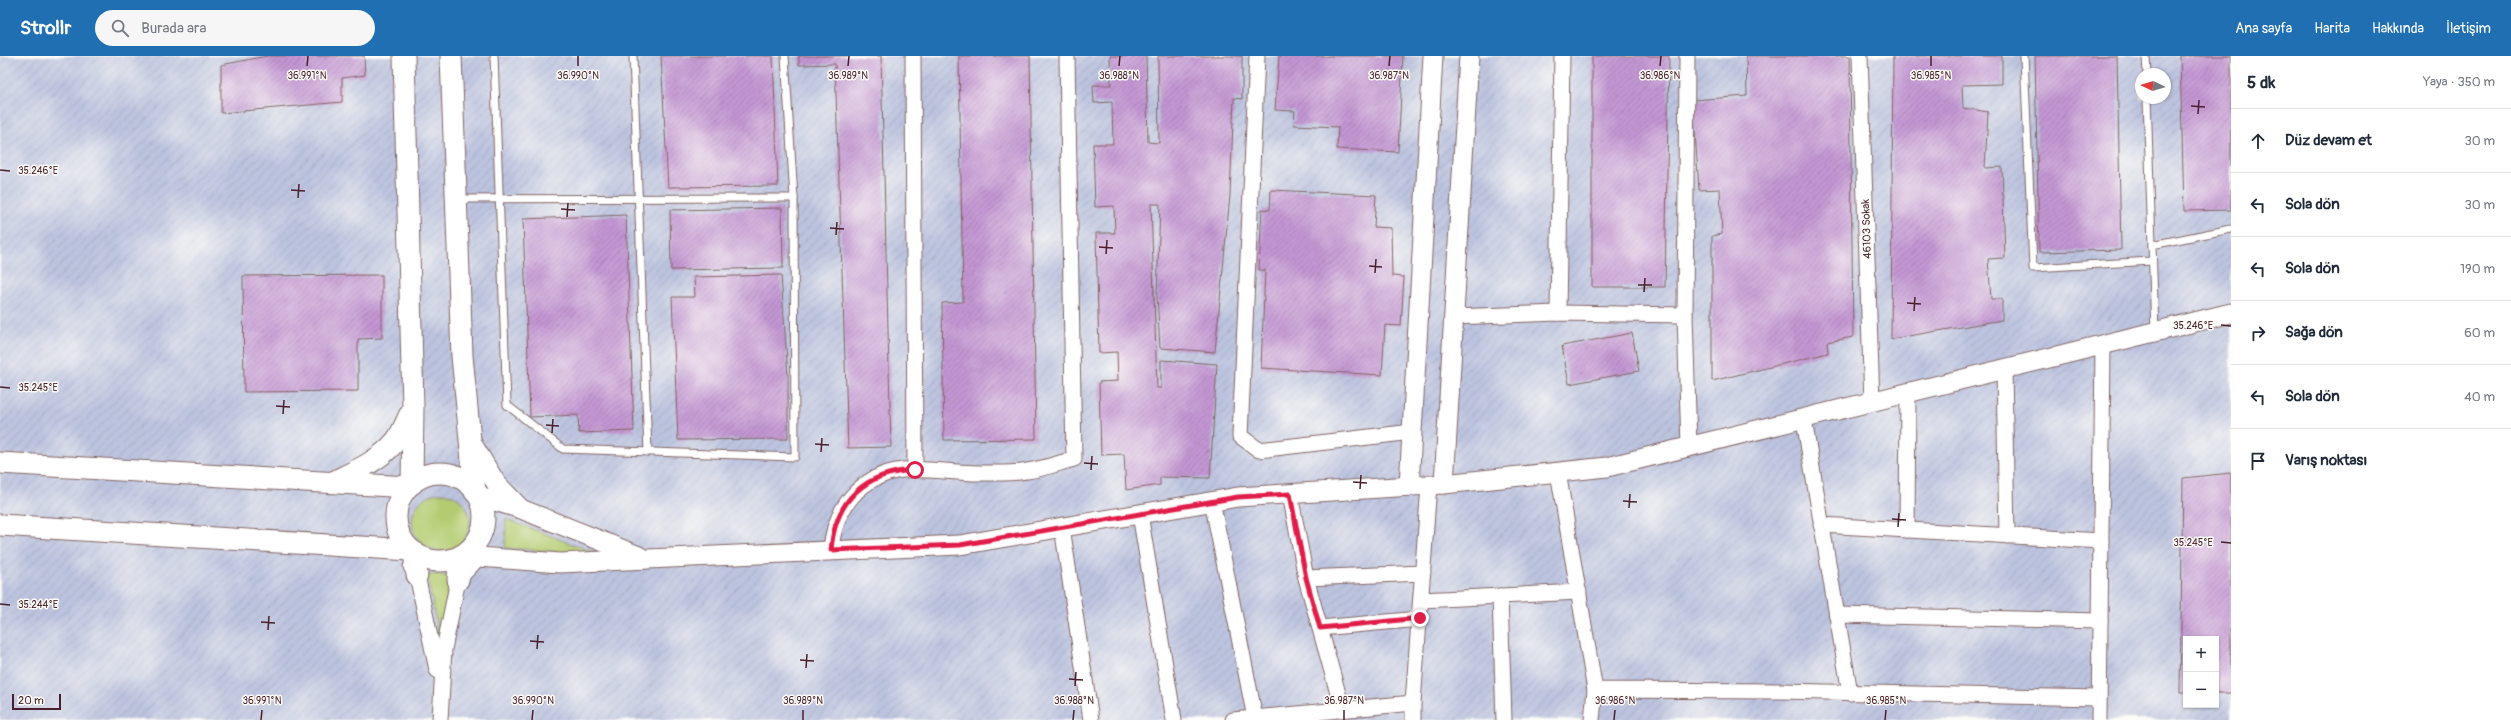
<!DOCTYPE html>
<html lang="tr">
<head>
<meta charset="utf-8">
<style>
	body { margin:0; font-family:Pangolin,sans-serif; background:#f6f6f7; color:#1f2937 }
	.controls { position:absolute; right:12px; bottom:12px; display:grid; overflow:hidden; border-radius:0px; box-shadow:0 1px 3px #0004 }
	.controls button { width:36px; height:36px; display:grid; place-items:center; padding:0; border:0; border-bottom:1px solid #e0e1e3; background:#fff; color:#1f2937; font:20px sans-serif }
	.compass { position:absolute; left:2135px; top:12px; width:36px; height:36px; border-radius:50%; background:#fff; box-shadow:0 1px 3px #0004; rotate:274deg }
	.scale { position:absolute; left:12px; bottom:10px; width:49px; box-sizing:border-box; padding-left:4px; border:2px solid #4a1f2b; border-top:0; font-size:11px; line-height:14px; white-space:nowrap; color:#4a1f2b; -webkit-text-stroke:3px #fdfcf7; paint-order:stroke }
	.stop { position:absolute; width:12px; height:12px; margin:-9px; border:3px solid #e11d48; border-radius:50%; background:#fff }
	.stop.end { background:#e11d48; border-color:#fff; box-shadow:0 1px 4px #0008 }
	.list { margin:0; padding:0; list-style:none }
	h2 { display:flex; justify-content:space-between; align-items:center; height:52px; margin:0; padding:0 16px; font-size:17px }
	h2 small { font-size:13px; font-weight:400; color:#747a83 }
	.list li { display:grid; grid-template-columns:26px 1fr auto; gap:12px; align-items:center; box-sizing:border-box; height:64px; padding:0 16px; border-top:1px solid #e0e1e3 }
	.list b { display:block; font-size:15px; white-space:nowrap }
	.list em { font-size:13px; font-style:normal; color:#747a83 }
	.icon { flex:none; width:22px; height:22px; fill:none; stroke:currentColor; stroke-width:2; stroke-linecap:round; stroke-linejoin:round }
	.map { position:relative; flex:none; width:2231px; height:664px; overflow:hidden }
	header { display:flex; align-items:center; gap:24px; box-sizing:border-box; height:56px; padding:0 20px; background:#1f6fb2; color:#fff }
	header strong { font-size:19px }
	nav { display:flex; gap:22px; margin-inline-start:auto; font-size:14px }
	.search { width:280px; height:36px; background:#f6f6f7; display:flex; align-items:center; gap:10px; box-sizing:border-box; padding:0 14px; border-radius:22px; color:#747a83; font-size:15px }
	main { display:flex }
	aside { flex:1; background:#fff }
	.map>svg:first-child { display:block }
</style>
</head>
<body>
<header>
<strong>Strollr</strong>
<div class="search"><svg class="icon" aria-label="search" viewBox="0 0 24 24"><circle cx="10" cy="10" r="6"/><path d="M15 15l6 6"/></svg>Burada ara</div>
<nav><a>Ana sayfa</a><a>Harita</a><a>Hakkında</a><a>İletişim</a></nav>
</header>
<main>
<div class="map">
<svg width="2231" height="664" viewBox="0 0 2231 664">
	<defs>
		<pattern id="industrial-furrows" width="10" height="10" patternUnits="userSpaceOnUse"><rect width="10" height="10" fill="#bcc3de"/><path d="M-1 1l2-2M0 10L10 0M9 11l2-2" fill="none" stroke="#a3a7bf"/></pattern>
		<pattern id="building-hatch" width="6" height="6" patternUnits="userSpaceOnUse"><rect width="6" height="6" fill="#c396d3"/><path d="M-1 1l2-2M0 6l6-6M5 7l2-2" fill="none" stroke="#a07aab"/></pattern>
	</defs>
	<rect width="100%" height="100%" fill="#fdfcf7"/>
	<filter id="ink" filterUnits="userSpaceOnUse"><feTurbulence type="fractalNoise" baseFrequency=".025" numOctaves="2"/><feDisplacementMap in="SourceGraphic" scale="8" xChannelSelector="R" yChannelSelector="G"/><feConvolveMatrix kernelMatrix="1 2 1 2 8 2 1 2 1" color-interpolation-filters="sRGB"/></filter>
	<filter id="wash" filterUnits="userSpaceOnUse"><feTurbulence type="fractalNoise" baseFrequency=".012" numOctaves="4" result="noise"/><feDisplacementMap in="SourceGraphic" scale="16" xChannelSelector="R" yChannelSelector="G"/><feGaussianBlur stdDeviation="0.9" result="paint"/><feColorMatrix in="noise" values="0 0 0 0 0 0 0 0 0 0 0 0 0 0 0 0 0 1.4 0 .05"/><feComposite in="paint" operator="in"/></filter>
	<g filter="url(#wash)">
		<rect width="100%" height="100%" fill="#ede8cc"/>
		<path fill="url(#industrial-furrows)" fill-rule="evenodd" d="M0,0H2231V664H0ZM2141,18H2165V42H2141ZM2186,583H2216V649H2186Z"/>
		<g fill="#b4cc71" stroke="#7f764e">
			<circle cx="441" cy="466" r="29"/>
			<polygon points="506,463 601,499 505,492"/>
			<polygon points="427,518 452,520 440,588"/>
		</g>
		<g id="blocks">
			<g fill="url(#building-hatch)">
				<polygon points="267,0 364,0 365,19 342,22 342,46 221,57 221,9"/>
				<polygon points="661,0 773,0 778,130 668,131"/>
				<polygon points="799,0 881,0 891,391 848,392 835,8 799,9"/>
				<polygon points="959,0 1030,0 1036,383 944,384 942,247 963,246"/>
				<polygon points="1110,0 1146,0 1148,86 1159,87 1158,0 1242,0 1242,43 1234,42 1230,139 1215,296 1160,292 1157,240 1160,148 1151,148 1157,332 1161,332 1161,304 1217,308 1210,422 1160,421 1160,429 1126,434 1124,398 1101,399 1099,326 1118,325 1117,296 1099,297 1096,177 1115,177 1114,150 1095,151 1093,88 1113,88 1112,46 1094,47 1093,29 1111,29"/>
				<polygon points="1279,0 1403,0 1398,96 1337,93 1338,71 1294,69 1295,55 1275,54"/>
				<polygon points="1592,0 1669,0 1665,231 1592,231"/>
				<polygon points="1746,0 1850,0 1853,281 1827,286 1828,297 1712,325 1712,180 1722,178 1720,133 1699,134 1693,44 1747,40"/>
				<polygon points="1893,0 2002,0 2002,28 1962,29 1963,52 1988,56 1985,112 2002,111 2005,202 1988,203 1991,243 2002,243 2002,264 1891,283"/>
				<polygon points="2035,0 2117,0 2121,194 2039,196"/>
				<polygon points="2180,0 2231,0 2231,154 2184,155"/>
				<polygon points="1271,134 1376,139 1374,171 1391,172 1392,220 1404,221 1401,270 1385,269 1382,319 1261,312 1265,214 1259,214 1262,153 1270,154"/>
				<polygon points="782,152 783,212 671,214 670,154"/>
				<polygon points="626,159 634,375 579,377 578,359 530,361 523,163"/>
				<polygon points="382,219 382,282 358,283 358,335 244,336 243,220"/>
				<polygon points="781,219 788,320 788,383 678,384 672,241 695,241 694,221"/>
				<polygon points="1632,277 1639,315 1569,328 1562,290"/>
				<polygon points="2231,417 2231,637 2216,637 2216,583 2186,583 2186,637 2180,637 2183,422"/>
			</g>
		</g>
	</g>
	<g filter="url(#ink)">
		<use href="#blocks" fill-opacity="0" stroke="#836563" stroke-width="1"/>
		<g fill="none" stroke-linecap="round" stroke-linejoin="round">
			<g stroke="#836563" stroke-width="9">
				<g id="service">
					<polyline points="494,0 507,349 563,393 795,401 794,142 785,0"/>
					<polyline points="633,0 648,396"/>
					<polyline points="2024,0 2033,212 2152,205"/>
					<polyline points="2146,0 2147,18"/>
					<polyline points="2147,42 2155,276"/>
					<polyline points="458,143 794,142"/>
					<polyline points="2152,189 2231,173"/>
				</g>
			</g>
			<g stroke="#836563" stroke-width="17">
				<g id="minor">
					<polyline points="913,0 915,414"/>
					<polyline points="1257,0 1240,380 1259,394 1412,376"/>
					<polyline points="1687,0 1685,259 1689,391"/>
					<polyline points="1860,0 1872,346"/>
					<polyline points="1558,257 1562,0"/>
					<polyline points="1454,261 1558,257 1685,259"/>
					<polyline points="2004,314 2007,480"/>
					<polyline points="1804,364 1850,637"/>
					<polyline points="1558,416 1595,634 1781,635 2099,642"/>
					<polyline points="1290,438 1306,522 1342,652"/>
					<polyline points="1212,445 1255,662"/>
					<polyline points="1140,458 1174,664"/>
					<polyline points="1821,469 2101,485"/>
					<polyline points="1062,471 1091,664"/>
					<polyline points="1907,474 1908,338"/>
					<path d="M831,494C834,453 860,419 903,414C928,412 954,417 979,417C994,417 1012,418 1027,415C1043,413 1059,407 1074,403L1067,0"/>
					<polyline points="411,511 417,519 437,614"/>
					<polyline points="1306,522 1423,517"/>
					<polyline points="1500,540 1504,664"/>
					<polyline points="1421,544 1579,536"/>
					<polyline points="1837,559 2100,565"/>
					<polyline points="1320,572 1420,563"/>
					<polyline points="440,664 444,593 458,524 479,501"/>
					<polyline points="1233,664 1413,647 1429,429"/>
					<polyline points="1413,664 1413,647"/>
					<polyline points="1592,664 1595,634"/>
					<polyline points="2099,664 2103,289"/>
				</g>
			</g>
			<g stroke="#836563" stroke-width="21">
				<g id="tertiary">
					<polyline points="471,386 496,427 520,452"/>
					<polyline points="1444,428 1469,0"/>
					<polyline points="1409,430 1433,0"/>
					<polyline points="479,440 521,453 639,500"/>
					<polyline points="466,497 479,501 560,507 960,489 1238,441 1444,428 1607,411 2231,257"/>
				</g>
			</g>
			<g stroke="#836563" stroke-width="23">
				<g id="secondary">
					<polyline points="404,0 413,351 412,428"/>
					<polyline points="451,0 462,300 475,436"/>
					<polyline points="0,407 408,431"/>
					<circle cx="440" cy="461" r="44"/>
					<path d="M333,426C355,415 379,405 395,386C402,378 406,365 411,356"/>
					<polyline points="0,469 411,494"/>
					<polyline points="414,496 417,519"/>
					<polyline points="458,524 459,501"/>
				</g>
			</g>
			<use href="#service" stroke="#fff" stroke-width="7"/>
			<use href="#minor" stroke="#fff" stroke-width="15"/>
			<use href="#tertiary" stroke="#fff" stroke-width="19"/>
			<use href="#secondary" stroke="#fff" stroke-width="21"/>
		</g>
	</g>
	<g fill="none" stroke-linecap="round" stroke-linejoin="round" filter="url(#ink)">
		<path stroke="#e11d48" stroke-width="5" d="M915,414C865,416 835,444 831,494L960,489L1238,441L1290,438L1306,522L1320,572L1420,562"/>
	</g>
	<path fill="none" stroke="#4a1f2b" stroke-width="1.5" d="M307,10L308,0M578,10V0M848,10L849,0M1119,10L1120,0M1389,10L1390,0M1660,10L1661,0M1931,10V0M2191,50L2205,51M2198,58L2199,44M0,114L10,115M291,134L305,135M298,142L299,128M561,153L575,154M567,161L568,147M830,172L844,173M836,179L837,166M1099,191L1113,192M1106,198L1107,184M1369,210L1382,211M1375,217L1376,203M1638,229H1652M1644,236L1645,222M1907,247L1921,248M1914,255L1915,241M2221,269L2231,270M0,331L10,332M276,350L290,351M283,358L284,344M546,369L559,370M552,377L553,363M815,388L829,389M821,396L822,382M1084,407L1098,408M1091,414L1092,400M1353,426L1367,427M1360,433L1361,419M1623,445L1637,446M1629,452L1630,438M1892,463L1906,464M1898,471L1899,457M2221,486L2231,487M0,548L10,549M261,566L275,567M268,574L269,560M530,585L544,586M537,593L538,579M800,604L814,605M806,612L807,598M1069,623L1083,624M1075,630L1076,616M261,664L262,654M532,664L533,654M803,664V654M1073,664L1074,654M1344,664V654M1614,664L1615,654M1885,664L1886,654"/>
	<g text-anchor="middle" stroke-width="3" stroke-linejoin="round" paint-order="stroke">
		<g font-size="11" fill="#4a1f2b" stroke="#fdfcf7">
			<text transform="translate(1866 173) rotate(-92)" y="4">46103 Sokak</text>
		</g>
	</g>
	<g font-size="10" text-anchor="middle" fill="#4a1f2b" stroke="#fdfcf7" stroke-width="3" stroke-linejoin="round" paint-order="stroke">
		<text x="307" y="23">36.991°N</text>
		<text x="578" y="23">36.990°N</text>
		<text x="848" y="23">36.989°N</text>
		<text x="1119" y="23">36.988°N</text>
		<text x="1389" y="23">36.987°N</text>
		<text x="1660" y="23">36.986°N</text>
		<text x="1931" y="23">36.985°N</text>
		<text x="38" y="118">35.246°E</text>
		<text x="2193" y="273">35.246°E</text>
		<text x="38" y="335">35.245°E</text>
		<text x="2193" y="490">35.245°E</text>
		<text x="38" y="552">35.244°E</text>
		<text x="262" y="648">36.991°N</text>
		<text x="533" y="648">36.990°N</text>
		<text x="803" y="648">36.989°N</text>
		<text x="1074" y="648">36.988°N</text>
		<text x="1344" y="648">36.987°N</text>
		<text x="1615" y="648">36.986°N</text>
		<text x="1886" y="648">36.985°N</text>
	</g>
</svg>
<div class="controls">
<button>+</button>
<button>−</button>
</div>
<svg class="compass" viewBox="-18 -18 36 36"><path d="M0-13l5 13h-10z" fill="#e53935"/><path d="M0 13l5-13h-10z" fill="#747a83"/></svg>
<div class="scale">20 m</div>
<div class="stop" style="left:915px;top:414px"></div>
<div class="stop end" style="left:1420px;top:562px"></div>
</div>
<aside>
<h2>5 dk<small>Yaya · 350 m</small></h2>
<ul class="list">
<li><svg class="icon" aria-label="ahead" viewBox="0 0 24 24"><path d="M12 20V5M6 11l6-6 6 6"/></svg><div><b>Düz devam et</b></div><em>30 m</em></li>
<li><svg class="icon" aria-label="left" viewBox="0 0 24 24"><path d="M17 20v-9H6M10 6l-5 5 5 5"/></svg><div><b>Sola dön</b></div><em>30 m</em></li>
<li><svg class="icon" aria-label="left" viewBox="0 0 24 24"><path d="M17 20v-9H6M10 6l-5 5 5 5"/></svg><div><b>Sola dön</b></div><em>190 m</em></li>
<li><svg class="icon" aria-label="right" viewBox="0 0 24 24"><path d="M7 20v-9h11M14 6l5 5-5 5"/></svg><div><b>Sağa dön</b></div><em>60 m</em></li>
<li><svg class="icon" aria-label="left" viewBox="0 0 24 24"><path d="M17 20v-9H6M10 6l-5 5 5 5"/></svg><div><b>Sola dön</b></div><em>40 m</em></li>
<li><svg class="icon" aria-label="arrive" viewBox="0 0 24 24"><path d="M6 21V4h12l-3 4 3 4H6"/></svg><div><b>Varış noktası</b></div></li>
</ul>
</aside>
</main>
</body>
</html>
